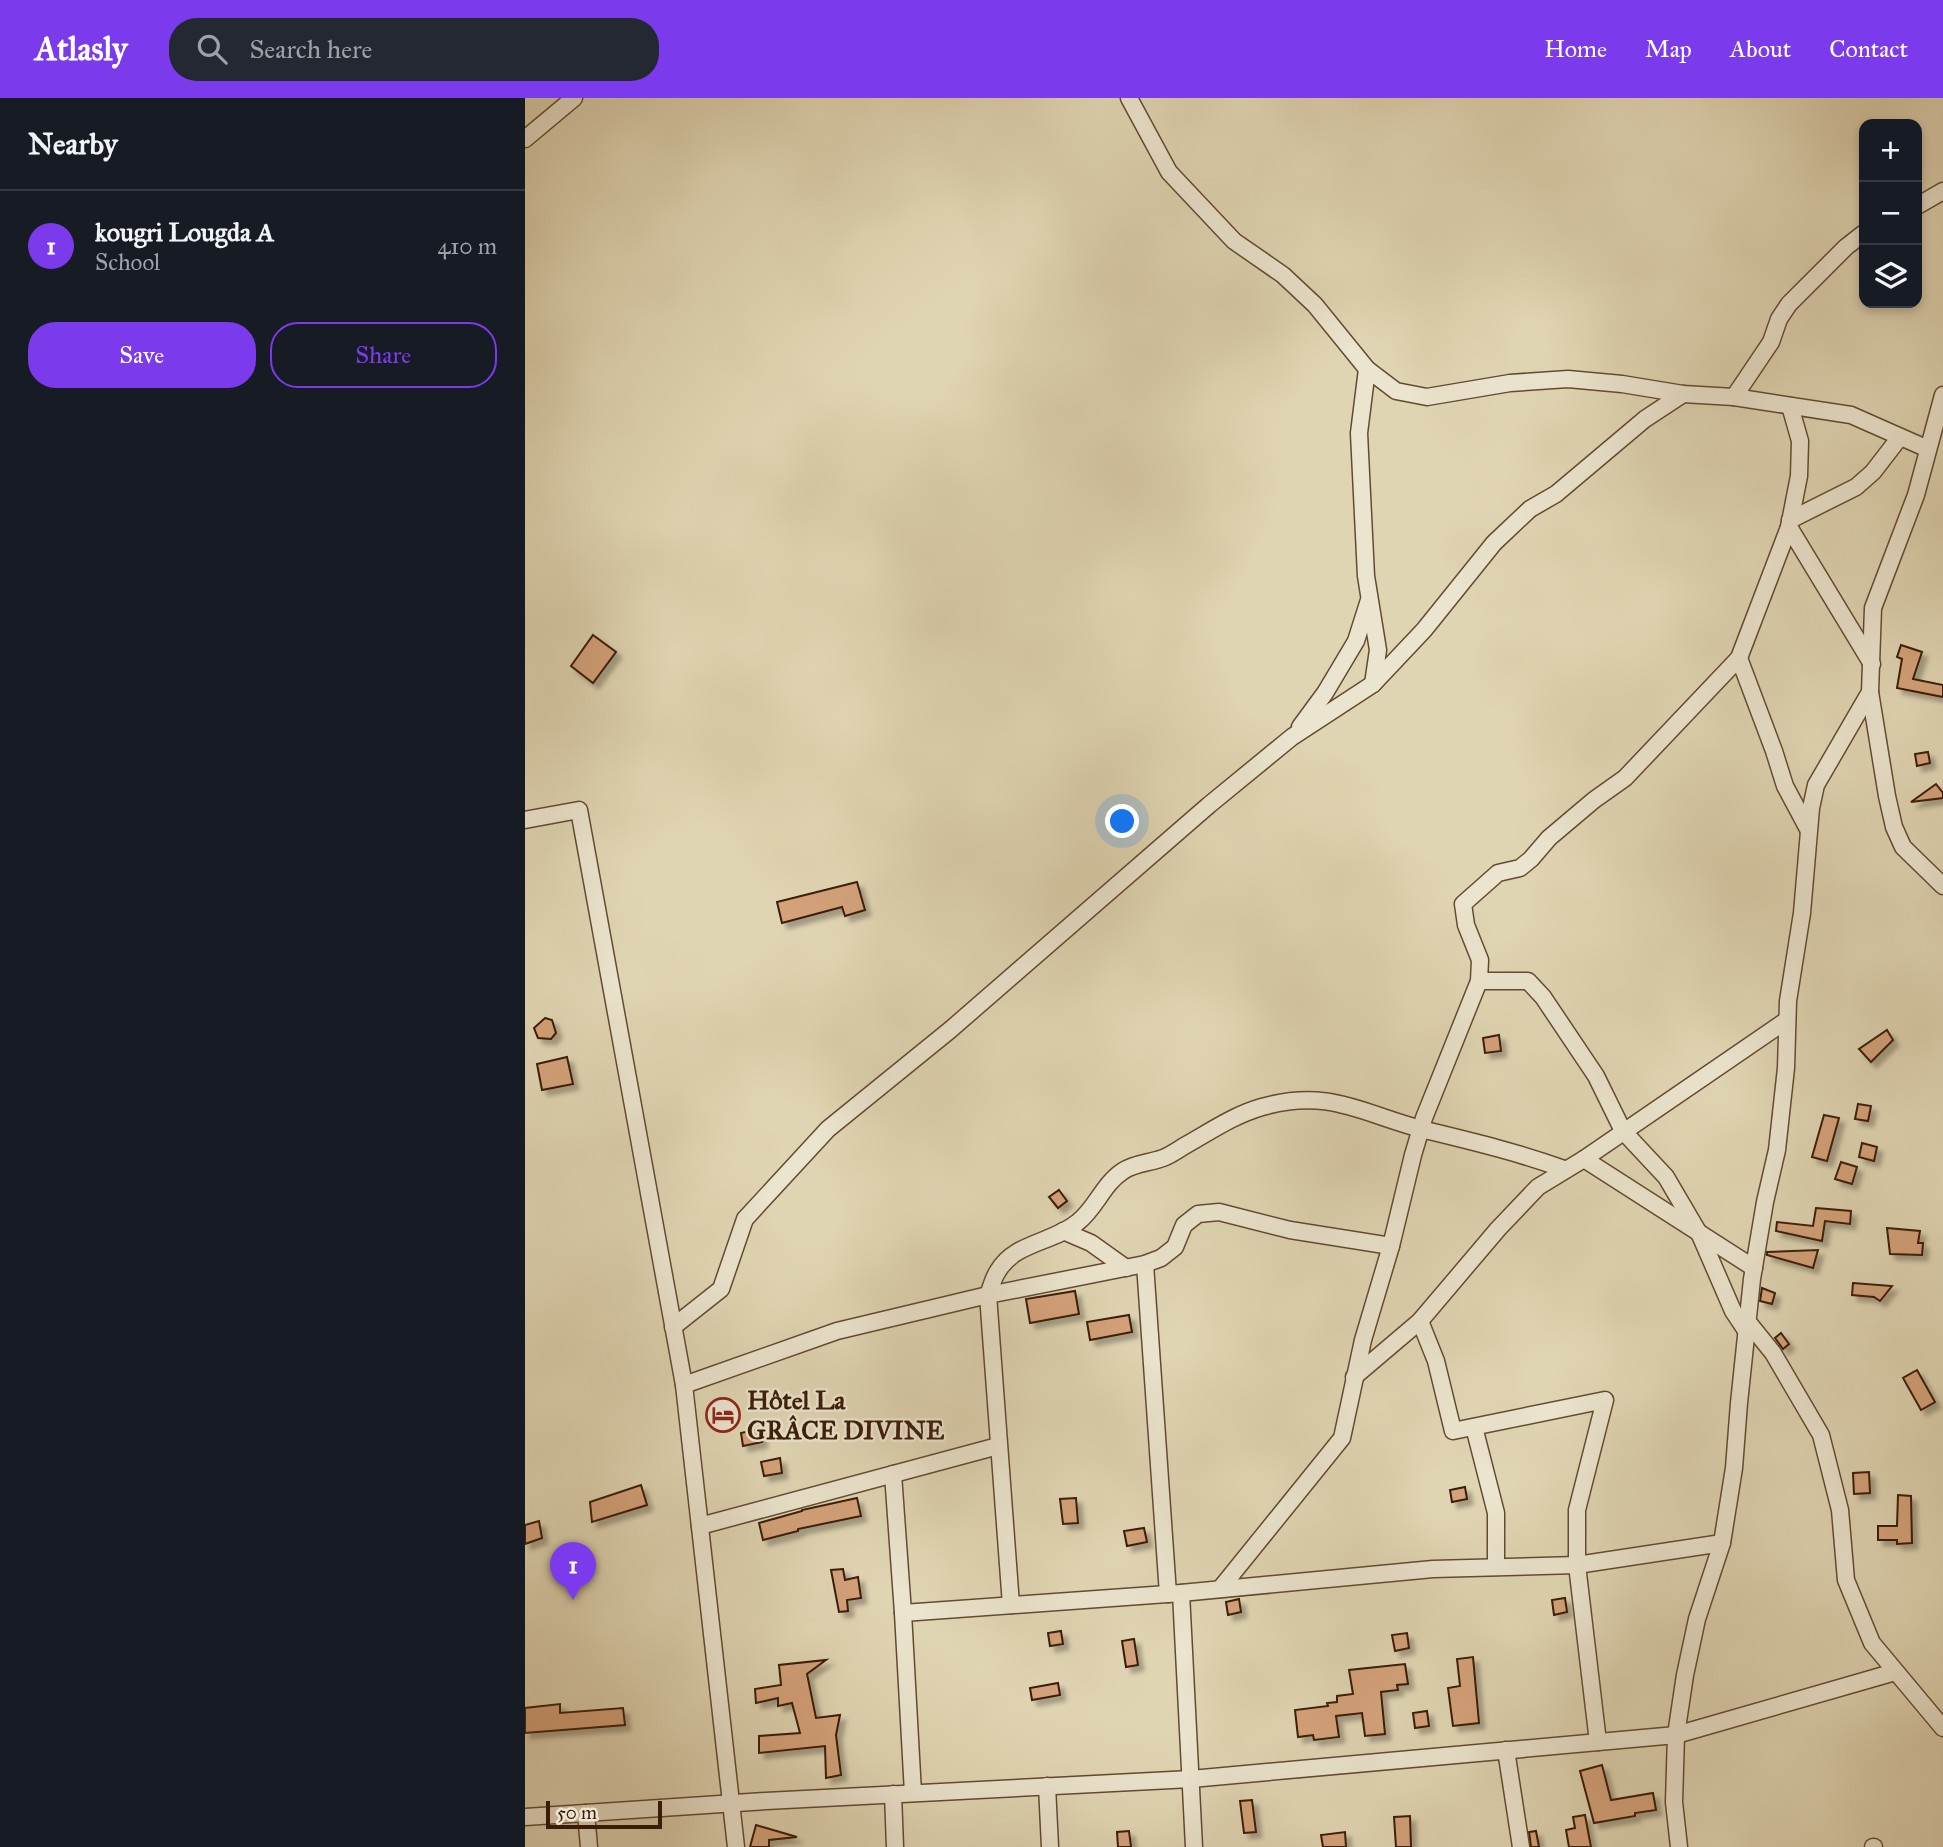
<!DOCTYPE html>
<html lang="en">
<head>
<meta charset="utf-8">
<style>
	body { margin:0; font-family:"IM FELL Great Primer",serif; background:#242831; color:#f1f3f6 }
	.controls { position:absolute; right:21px; top:21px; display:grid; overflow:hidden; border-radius:14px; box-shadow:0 4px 10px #0003 }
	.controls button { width:63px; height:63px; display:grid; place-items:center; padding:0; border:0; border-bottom:2px solid #363941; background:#171b24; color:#f1f3f6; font:35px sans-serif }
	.scale { position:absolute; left:21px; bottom:18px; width:116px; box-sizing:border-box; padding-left:7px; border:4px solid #3a1c07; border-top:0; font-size:19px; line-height:24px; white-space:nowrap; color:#3a1c07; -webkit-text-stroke:5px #ebe4ce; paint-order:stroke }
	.you { position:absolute; left:598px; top:724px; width:24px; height:24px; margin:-18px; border:5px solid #fff; border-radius:50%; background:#1a73e8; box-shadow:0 0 0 10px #1a73e833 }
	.badge { display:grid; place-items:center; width:46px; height:46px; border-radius:50%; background:#7c3aed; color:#fff; font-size:23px; font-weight:700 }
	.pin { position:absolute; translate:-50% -58px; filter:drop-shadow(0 2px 4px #0008) }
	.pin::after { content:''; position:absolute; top:37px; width:24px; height:21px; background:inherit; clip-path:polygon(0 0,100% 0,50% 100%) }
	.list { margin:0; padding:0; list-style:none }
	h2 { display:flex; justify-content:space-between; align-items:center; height:91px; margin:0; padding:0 28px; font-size:30px }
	h2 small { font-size:23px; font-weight:400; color:#9ea1a6 }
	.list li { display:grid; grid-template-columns:46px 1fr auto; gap:21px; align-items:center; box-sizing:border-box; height:112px; padding:0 28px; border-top:2px solid #363941 }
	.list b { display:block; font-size:26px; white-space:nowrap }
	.list p { margin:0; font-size:23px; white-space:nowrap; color:#9ea1a6 }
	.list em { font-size:23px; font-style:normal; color:#9ea1a6 }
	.actions { display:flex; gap:14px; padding:21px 28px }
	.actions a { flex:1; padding:16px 0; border:2px solid #7c3aed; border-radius:28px; text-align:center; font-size:24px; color:#7c3aed }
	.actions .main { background:#7c3aed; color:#fff }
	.icon { flex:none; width:38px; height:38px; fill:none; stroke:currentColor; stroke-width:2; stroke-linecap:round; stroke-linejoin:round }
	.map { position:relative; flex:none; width:1418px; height:1749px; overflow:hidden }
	header { display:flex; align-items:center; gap:42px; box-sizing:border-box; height:98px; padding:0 35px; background:#7c3aed; color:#fff }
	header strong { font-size:33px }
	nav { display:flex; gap:38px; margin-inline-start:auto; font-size:24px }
	.search { width:490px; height:63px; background:#242831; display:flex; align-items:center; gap:18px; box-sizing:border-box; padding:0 24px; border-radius:28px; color:#9ea1a6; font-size:26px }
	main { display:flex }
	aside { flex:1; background:#171b24 }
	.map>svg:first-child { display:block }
</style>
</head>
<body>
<header>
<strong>Atlasly</strong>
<div class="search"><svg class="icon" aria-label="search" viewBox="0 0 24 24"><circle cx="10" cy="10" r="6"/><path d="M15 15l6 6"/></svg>Search here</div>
<nav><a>Home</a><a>Map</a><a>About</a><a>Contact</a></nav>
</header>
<main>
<aside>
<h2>Nearby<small></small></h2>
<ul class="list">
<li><span class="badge">1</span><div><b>kougri Lougda A</b><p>School</p></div><em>410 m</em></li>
</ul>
<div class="actions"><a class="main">Save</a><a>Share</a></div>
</aside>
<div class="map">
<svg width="1418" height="1749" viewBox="0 0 1418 1749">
	<defs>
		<filter id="shadow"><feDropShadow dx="5.5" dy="5.5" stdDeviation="2" flood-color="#0004"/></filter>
	</defs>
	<rect width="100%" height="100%" fill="#e0d5b3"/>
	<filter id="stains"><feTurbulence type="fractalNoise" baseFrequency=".00286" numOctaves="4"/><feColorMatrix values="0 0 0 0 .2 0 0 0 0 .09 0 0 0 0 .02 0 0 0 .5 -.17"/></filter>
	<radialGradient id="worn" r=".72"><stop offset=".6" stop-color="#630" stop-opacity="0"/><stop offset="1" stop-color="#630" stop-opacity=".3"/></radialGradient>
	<g fill="#d4a27a" stroke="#3a1c07" stroke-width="2" filter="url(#shadow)">
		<polygon points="68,537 91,554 68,585 46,568"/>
		<polygon points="1376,547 1397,554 1388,581 1418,587 1418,599 1372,590 1377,561 1372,559"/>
		<polygon points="1403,654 1405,665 1392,668 1390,656"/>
		<polygon points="1411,686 1418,695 1418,700 1386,704"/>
		<polygon points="332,784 340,812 320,818 317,809 257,825 252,804"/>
		<polygon points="20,920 27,922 31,935 26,941 13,940 9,930"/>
		<polygon points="1362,932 1368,942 1346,964 1334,951"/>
		<polygon points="974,937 976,953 960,955 958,940"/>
		<polygon points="42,959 48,986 17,992 12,966"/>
		<polygon points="1333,1006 1346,1008 1343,1023 1330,1021"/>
		<polygon points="1299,1017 1314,1020 1302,1063 1287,1059"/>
		<polygon points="1337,1045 1352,1049 1349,1063 1334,1059"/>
		<polygon points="1316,1064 1332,1069 1327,1086 1310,1081"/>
		<polygon points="534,1092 542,1103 533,1110 524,1099"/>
		<polygon points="1291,1110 1326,1113 1325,1126 1300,1123 1297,1143 1251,1133 1252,1124 1288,1128"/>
		<polygon points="1362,1130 1395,1133 1393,1145 1398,1145 1397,1157 1365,1156"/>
		<polygon points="1293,1152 1288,1170 1242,1157 1242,1154"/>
		<polygon points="1328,1185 1367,1188 1355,1203 1349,1199 1327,1197"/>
		<polygon points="1237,1190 1250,1195 1247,1206 1235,1203"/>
		<polygon points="550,1193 554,1216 505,1225 501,1201"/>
		<polygon points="604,1217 607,1234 565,1242 562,1224"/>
		<polygon points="1256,1235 1264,1246 1258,1251 1250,1240"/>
		<polygon points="1392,1272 1410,1304 1396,1312 1378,1280"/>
		<polygon points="235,1331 237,1344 218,1348 216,1335"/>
		<polygon points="255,1360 257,1375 239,1378 236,1364"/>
		<polygon points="1344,1374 1345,1395 1329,1396 1328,1375"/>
		<polygon points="116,1387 122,1407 67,1424 65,1404"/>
		<polygon points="940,1389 942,1401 927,1404 925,1392"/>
		<polygon points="1373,1397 1386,1398 1387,1445 1372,1446 1372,1442 1353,1442 1353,1428 1372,1428"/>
		<polygon points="332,1400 336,1418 273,1431 273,1433 238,1442 234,1425 277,1413 277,1412"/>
		<polygon points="551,1400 553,1425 538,1426 535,1401"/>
		<polygon points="14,1423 17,1440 0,1446 0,1427"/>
		<polygon points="619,1430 622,1444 602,1448 599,1433"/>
		<polygon points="318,1471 320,1482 333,1479 336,1500 322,1502 323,1513 314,1514 306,1472"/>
		<polygon points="1040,1500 1042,1514 1029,1517 1027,1502"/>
		<polygon points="714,1501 716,1514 703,1517 701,1504"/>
		<polygon points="536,1533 538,1546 525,1548 523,1535"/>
		<polygon points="882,1535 884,1550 870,1553 867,1537"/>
		<polygon points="609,1541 613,1567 601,1569 597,1543"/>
		<polygon points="948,1559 954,1625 928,1628 923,1590 935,1588 932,1561"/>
		<polygon points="301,1562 282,1576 291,1620 315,1617 311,1637 316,1677 301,1680 300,1648 234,1655 234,1638 275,1635 267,1605 253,1608 253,1600 231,1605 230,1591 256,1587 254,1567"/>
		<polygon points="880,1566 883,1586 872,1587 873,1592 856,1594 860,1636 840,1638 837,1615 811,1618 814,1639 789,1642 788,1637 773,1639 770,1612 803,1608 802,1605 812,1604 812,1598 828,1596 824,1572"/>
		<polygon points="533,1585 535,1597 507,1602 505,1590"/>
		<polygon points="35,1606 35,1615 98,1610 100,1627 0,1635 0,1610"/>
		<polygon points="902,1613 904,1628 890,1630 888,1615"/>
		<polygon points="1077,1667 1086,1702 1128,1695 1131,1712 1110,1715 1110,1718 1069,1725 1055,1673"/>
		<polygon points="727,1702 731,1734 719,1735 715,1703"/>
		<polygon points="1060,1717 1066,1749 1044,1749 1041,1732 1050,1730 1048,1719"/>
		<polygon points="885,1718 886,1749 871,1749 869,1719"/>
		<polygon points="231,1727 272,1739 244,1742 244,1749 225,1749"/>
		<polygon points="604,1733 606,1749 593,1749 592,1734"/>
		<polygon points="1011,1733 1014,1749 1006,1749 1004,1734"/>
		<polygon points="820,1734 821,1749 798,1749 796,1737"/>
	</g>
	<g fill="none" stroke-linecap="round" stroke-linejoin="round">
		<g stroke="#644a32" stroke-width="19">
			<g id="minor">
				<polyline points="604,0 644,74 709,143 758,177 790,207 842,271 871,293 902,299 985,285 1043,281 1097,286 1158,296 1209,299 1326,317 1403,351"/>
				<polyline points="0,41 49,0"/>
				<polyline points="1392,108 1418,93"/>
				<polyline points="842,271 834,335 841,478 853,552 848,586"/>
				<polyline points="1209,299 1246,244 1254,221 1264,206 1321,149 1339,135"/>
				<polyline points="1265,422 1331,389 1348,374 1375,339"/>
				<polyline points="1264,429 1347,566"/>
				<polyline points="1214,560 1249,653 1260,688 1283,731"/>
				<polyline points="1345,594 1362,698 1369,729 1378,749 1418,788"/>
				<polyline points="775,629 800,595 831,543 844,502"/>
				<polyline points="0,722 54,712 159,1287 211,1749"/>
				<polyline points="954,883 1003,883 1018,899 1071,978 1098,1033 1141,1079 1175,1137 1208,1213 1222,1234"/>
				<polyline points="1059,1061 1229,1170"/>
				<polyline points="538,1133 566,1145 601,1170"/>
				<polyline points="620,1166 643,1496"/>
				<polyline points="895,1223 911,1263 928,1333 1080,1302 1052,1412 1052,1467 1073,1644"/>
				<polyline points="1223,1224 1248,1255 1296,1337 1315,1412 1321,1482 1347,1545 1418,1630"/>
				<polyline points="148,1229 196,1191 220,1121 303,1031 425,932 684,707 767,639 848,586 899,532 969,445 1005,411 1031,396 1120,321 1158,296"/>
				<polyline points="829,1279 895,1223 973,1131 1013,1089 1059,1061 1262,922"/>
				<polyline points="159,1287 312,1233 463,1197 620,1166 636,1160 650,1149 659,1127 673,1116 694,1114 765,1132 866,1148"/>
				<polyline points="949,1329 971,1415 971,1469"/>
				<polyline points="368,1376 378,1515 388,1695"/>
				<polyline points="175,1428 473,1348"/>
				<polyline points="695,1491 817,1340 838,1242 866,1148 888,1057 899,1020 954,883 955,862 941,827 938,806 973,775 995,770 1006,761 1024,740 1069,702 1100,680 1214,560 1264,429 1274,378 1275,343 1265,308"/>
				<polyline points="656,1495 669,1749"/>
				<path d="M486,1507L463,1197C466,1190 468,1180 473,1173C490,1144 528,1145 553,1124C571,1110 578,1086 598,1073C610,1065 625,1065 638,1060C646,1057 654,1051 661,1047C686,1033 709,1017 737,1009C803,990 836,1015 896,1031C945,1043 992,1054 1039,1071"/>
				<polyline points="378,1515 656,1495 908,1471 1052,1467 1197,1445"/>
				<polyline points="981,1652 996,1749"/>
				<polyline points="522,1688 525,1749"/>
				<polyline points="368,1696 370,1749"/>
				<polyline points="61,1715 64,1749"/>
				<polyline points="0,1719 241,1703 666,1681 1151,1637 1370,1574"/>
				<polyline points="1154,1749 1149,1704 1151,1637 1160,1577 1172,1521 1197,1445 1209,1370 1214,1305 1227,1181 1240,1104 1252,1052 1261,970 1263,903 1277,815 1286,710 1291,687 1345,594 1348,510 1391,397 1418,297"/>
				<polyline points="1348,1749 1349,1749"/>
			</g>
		</g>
		<use href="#minor" stroke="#ebe4ce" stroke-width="16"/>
	</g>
	<defs>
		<g id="hotel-ring" transform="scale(1.75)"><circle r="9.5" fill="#ebe4ce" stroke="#8f2418" stroke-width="1.5"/><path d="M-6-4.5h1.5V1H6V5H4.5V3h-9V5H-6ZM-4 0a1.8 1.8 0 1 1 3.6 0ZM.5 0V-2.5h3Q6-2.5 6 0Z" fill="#8f2418"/></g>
	</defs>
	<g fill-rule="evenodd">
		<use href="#hotel-ring" x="198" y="1317"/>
	</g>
	<g text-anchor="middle" stroke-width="5" stroke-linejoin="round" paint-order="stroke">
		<g font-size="26" font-weight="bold" fill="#3a1c07" stroke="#ebe4ce" text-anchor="start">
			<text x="222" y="1311">Hôtel La<tspan x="222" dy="30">GRÂCE DIVINE</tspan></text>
		</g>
	</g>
	<rect width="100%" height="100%" filter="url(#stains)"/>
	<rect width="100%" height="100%" fill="url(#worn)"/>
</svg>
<div class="controls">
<button>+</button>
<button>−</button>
<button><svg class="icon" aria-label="layers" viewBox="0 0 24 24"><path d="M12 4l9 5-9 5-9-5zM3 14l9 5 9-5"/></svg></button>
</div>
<div class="scale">50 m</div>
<div class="you"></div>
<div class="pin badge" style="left:48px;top:1502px">1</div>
</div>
</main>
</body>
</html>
